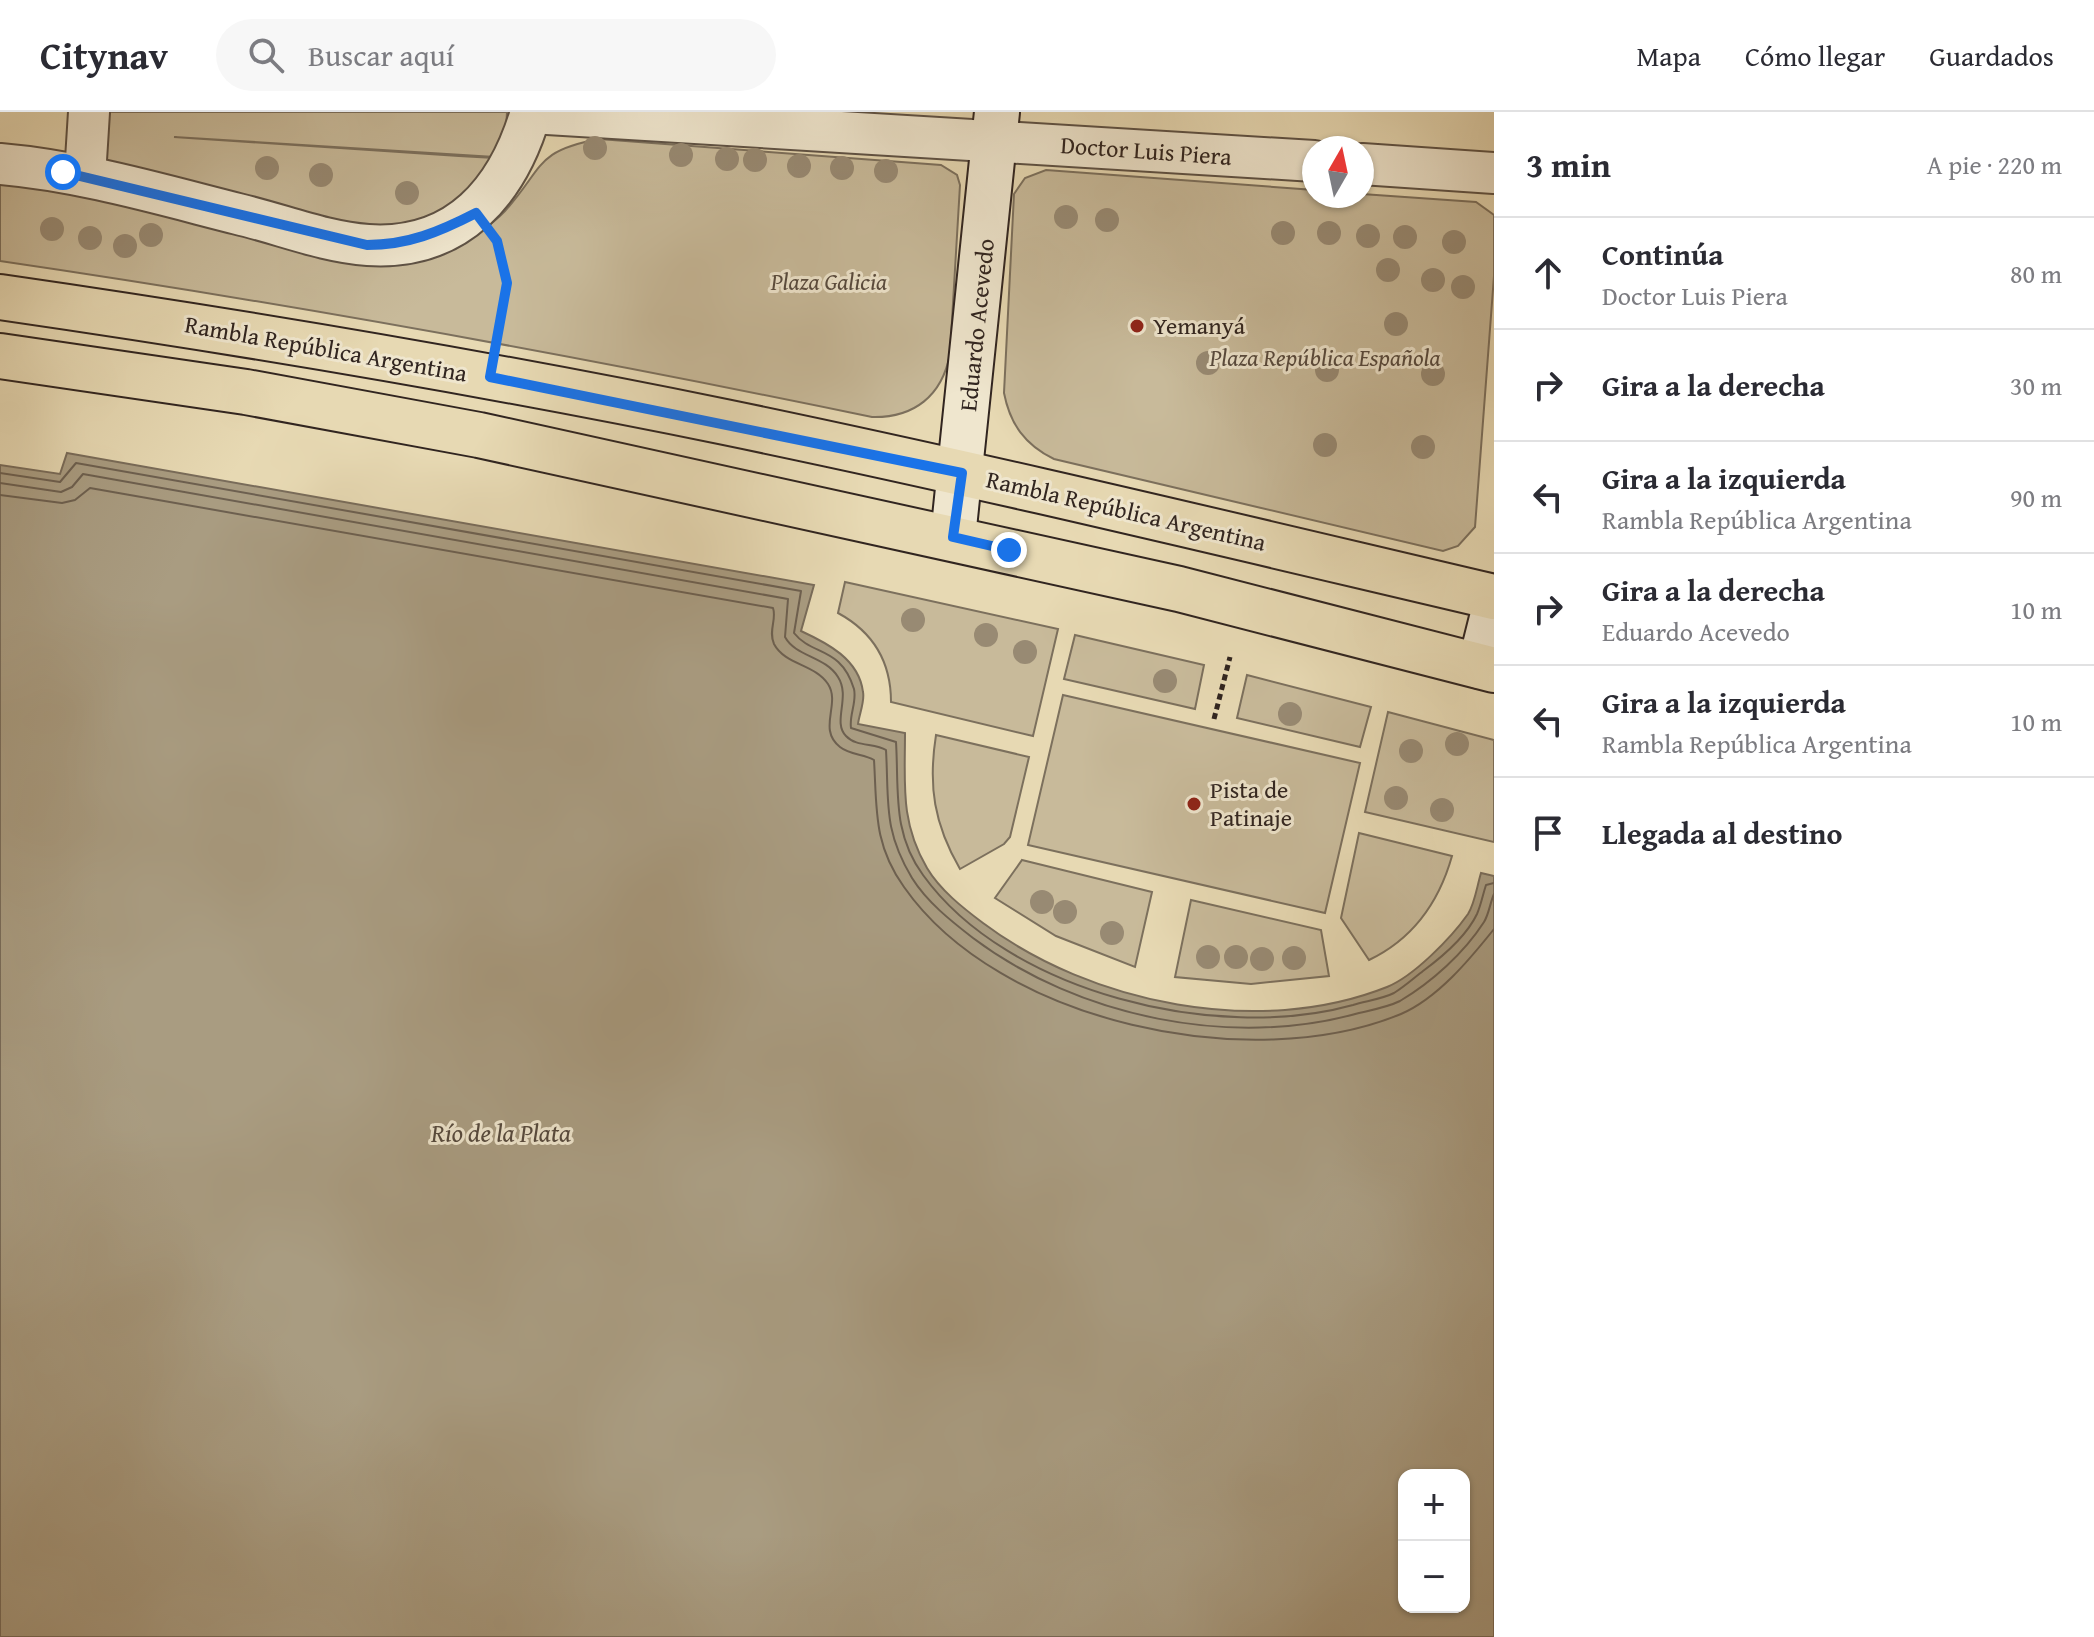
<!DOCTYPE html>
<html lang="es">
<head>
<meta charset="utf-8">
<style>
	body { margin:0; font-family:"Gentium Book Plus",serif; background:#f7f7f7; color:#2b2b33 }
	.controls { position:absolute; right:24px; bottom:24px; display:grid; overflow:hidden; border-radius:16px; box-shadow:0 2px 6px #0004 }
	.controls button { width:72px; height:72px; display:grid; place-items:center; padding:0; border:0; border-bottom:2px solid #e1e1e2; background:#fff; color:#2b2b33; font:40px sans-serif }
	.compass { position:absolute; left:1302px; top:24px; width:72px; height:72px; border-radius:50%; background:#fff; box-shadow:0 2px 6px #0004; rotate:9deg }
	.stop { position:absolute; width:24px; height:24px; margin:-18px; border:6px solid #1a73e8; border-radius:50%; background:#fff }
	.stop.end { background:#1a73e8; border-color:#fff; box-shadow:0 2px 8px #0008 }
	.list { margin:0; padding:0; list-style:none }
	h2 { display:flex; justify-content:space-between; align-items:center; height:104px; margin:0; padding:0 32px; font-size:34px }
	h2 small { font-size:26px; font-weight:400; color:#7c7c81 }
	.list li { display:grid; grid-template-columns:52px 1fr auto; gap:24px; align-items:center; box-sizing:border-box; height:112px; padding:0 32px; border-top:2px solid #e1e1e2 }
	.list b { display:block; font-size:30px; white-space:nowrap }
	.list p { margin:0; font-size:26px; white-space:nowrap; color:#7c7c81 }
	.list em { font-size:26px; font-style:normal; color:#7c7c81 }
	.icon { flex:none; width:44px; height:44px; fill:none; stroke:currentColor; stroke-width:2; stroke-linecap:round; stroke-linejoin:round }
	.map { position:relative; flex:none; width:1494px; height:1525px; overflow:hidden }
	header { display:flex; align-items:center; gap:48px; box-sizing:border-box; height:112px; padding:0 40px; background:#fff; border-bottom:2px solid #e1e1e2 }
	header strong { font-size:38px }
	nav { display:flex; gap:44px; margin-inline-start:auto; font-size:28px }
	.search { width:560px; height:72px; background:#f7f7f7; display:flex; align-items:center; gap:20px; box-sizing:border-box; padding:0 28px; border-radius:44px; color:#7c7c81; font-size:30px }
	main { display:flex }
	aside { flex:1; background:#fff }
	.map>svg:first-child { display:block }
</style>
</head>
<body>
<header>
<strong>Citynav</strong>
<div class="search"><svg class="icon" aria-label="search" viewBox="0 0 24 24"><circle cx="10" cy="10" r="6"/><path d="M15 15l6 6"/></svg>Buscar aquí</div>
<nav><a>Mapa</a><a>Cómo llegar</a><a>Guardados</a></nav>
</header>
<main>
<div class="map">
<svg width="1494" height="1525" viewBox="0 0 1494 1525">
	<rect width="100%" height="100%" fill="#e7d9b3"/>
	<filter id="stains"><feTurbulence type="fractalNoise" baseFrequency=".0025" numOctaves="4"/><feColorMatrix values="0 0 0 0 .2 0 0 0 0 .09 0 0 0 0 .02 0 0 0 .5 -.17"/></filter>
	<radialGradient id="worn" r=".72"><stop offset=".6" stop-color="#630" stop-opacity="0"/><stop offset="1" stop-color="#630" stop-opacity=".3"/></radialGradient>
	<g fill="#c8ba9a" stroke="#7c705d" stroke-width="2" fill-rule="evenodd">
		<path d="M107,0H507L505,36L464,96L387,121L105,53ZM174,25L494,45V46L459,44Z"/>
		<path d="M599,27L941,53L957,63L960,73L950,242C942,284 914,306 872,305C583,245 293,192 0,149V69L448,137C468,127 489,116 505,99C544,56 534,39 599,27Z"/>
		<path d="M1046,58L1314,78V84L1362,82L1476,90L1494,103V164L1475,415L1458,434L1443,439L1054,347C1025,333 1010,312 1004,281L1014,82L1025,66Z"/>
		<path d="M845,470L1058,517L1033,624L891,590C891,550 873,520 838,501Z"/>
		<polygon points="1075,523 1204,553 1195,597 1064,567"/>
		<polygon points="1247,563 1371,595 1360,635 1237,606"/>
		<polygon points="1063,583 1360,651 1325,801 1028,733"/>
		<polygon points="1388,600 1494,628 1494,730 1365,700"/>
		<path d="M936,623L1029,645L1010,725L1004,732L960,757C934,712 928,674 936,623Z"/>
		<path d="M1359,721L1452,744C1439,790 1413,827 1369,848L1341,806Z"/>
		<polygon points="1022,748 1152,780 1135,855 1056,824 995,786"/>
		<polygon points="1191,788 1321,818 1329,864 1251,872 1175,865"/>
	</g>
	<path fill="#a99c81" stroke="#796c5a" stroke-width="2" fill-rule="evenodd" d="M67,341L814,473L801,519C827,531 859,547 863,580C865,589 859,603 858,612L905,621C905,672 900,710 927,756C940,778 963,796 983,811C1091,892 1259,926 1387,875C1414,864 1451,826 1468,802C1475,791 1477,774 1481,761L1494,764V1525H0V353L60,362ZM1404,1363H1464V1495H1404Z"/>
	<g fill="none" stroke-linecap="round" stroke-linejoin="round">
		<g stroke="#6d6050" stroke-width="2">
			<path d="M0,361L60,370L76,351L801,479L794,521C812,544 841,534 854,577C857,590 849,603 851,616L896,630C899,678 892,721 923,763C1008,881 1217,931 1353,893C1366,889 1382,887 1394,881C1404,875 1414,866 1423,859C1442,845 1467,823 1477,802C1481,793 1483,782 1486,773L1494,771"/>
			<path d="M0,371L61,380L72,375L83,362L788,487L785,525C796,545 825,544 838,565C851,585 832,610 846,624C856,635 875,631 886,638C889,690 883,718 912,766C927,790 951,809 973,826C1078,905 1232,937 1359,901C1372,898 1388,895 1400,889C1432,870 1464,841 1484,810C1489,802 1490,791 1494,782"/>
			<path d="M0,383L62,391L75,388L90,376L773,496C777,507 768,519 774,532C785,553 815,552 828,572C841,592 817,617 840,635C850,643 864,642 874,648C877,696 873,732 904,775C999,911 1251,964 1401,902C1438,886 1470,847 1494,817"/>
		</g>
		<g stroke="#5e5245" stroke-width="44">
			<g id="street">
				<polyline points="531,1 1314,49"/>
				<path d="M0,52C81,59 159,82 238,102C281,112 324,130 368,133C458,139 508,79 531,0"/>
				<polyline points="1362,52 1494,61"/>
				<polyline points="85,64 89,0"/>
			</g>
		</g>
		<g stroke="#312520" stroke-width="48">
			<g id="secondary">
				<polyline points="953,425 997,0"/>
				<polyline points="1480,554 1494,498"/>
			</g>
		</g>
		<g stroke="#312520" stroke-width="48">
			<g id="primary">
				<path d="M0,185C242,220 485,261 725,310C982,363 1238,425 1494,485"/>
				<polyline points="0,244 246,280 479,323 1179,477 1494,558"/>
			</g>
		</g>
		<g stroke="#312520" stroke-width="5" stroke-dasharray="6 4" stroke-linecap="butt">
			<polyline points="495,127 507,171 497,226"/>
			<polyline points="1214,607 1230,545"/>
		</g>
		<use href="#street" stroke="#efe6ce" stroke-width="40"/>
		<use href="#secondary" stroke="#efe6ce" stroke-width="44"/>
		<use href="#primary" stroke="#e7d9b3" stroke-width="44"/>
	</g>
	<g fill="#988a73">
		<circle cx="595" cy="36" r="12"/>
		<circle cx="681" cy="43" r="12"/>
		<circle cx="727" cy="47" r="12"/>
		<circle cx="755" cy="48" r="12"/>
		<circle cx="799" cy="54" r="12"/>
		<circle cx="267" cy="56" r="12"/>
		<circle cx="842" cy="56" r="12"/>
		<circle cx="886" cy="59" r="12"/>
		<circle cx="321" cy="63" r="12"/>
		<circle cx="407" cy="81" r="12"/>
		<circle cx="1066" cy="105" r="12"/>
		<circle cx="1107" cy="108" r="12"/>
		<circle cx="52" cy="117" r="12"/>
		<circle cx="1283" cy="121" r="12"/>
		<circle cx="1329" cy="121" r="12"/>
		<circle cx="151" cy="123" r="12"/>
		<circle cx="1368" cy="124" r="12"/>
		<circle cx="1405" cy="125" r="12"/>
		<circle cx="90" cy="126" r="12"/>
		<circle cx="1454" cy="130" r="12"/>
		<circle cx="125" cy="134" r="12"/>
		<circle cx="1388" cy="158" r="12"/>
		<circle cx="1433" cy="168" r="12"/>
		<circle cx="1463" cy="175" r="12"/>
		<circle cx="1396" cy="212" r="12"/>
		<circle cx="1208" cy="251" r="12"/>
		<circle cx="1327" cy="258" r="12"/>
		<circle cx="1433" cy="262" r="12"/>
		<circle cx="1325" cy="333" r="12"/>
		<circle cx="1423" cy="335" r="12"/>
		<circle cx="913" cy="508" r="12"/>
		<circle cx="986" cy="523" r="12"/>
		<circle cx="1025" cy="540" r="12"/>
		<circle cx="1165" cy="569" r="12"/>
		<circle cx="1290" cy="602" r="12"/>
		<circle cx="1457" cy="632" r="12"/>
		<circle cx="1411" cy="639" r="12"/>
		<circle cx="1396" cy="686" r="12"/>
		<circle cx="1442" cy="698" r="12"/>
		<circle cx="1042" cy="790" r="12"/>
		<circle cx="1065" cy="800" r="12"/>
		<circle cx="1112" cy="821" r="12"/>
		<circle cx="1208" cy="845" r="12"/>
		<circle cx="1236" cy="845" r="12"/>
		<circle cx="1294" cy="846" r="12"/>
		<circle cx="1262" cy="847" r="12"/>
	</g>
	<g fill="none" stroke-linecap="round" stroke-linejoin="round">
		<path stroke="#1a73e8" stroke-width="10" d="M63,60L367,133C408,133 439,120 476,101L497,129L507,171L490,265L962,361L953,425L1009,438"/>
	</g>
	<g fill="#8f2418" stroke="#efe6ce" stroke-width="3">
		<circle cx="1137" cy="214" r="8"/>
		<circle cx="1194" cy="692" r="8"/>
	</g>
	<g text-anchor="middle" stroke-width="6" stroke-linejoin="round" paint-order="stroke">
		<g font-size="24" fill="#312520" stroke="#efe6ce">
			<text transform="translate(1146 39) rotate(4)" y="8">Doctor Luis Piera</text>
			<text transform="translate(977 213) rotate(-84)" y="8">Eduardo Acevedo</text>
			<text transform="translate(326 237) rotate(10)" y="8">Rambla República Argentina</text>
			<text transform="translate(1126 399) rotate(13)" y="8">Rambla República Argentina</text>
		</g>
		<g font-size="24" font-style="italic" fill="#574a3e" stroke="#efe6ce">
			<text x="829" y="178">Plaza Galicia</text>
			<text x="1325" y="254">Plaza República Española</text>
		</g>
		<g font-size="24" fill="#312520" stroke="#efe6ce" text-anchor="start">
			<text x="1153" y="222">Yemanyá</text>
			<text x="1210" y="686">Pista de<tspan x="1210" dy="28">Patinaje</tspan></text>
		</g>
		<g font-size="26" font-style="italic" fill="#55493d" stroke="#efe6ce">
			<text x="501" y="1030">Río de la Plata</text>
		</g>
	</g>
	<rect width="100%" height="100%" filter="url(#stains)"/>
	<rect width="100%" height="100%" fill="url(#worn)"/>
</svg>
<div class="controls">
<button>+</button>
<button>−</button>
</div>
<svg class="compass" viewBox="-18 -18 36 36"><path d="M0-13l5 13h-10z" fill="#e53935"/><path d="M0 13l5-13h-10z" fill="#7c7c81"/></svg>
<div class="stop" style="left:63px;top:60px"></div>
<div class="stop end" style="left:1009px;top:438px"></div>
</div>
<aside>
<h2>3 min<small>A pie · 220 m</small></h2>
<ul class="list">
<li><svg class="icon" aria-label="ahead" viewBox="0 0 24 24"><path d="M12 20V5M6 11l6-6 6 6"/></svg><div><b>Continúa</b><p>Doctor Luis Piera</p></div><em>80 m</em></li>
<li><svg class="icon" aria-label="right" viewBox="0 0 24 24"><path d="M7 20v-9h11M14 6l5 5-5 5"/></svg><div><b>Gira a la derecha</b></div><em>30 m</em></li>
<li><svg class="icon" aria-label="left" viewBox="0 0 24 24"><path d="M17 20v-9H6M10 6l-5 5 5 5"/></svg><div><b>Gira a la izquierda</b><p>Rambla República Argentina</p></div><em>90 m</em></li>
<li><svg class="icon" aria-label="right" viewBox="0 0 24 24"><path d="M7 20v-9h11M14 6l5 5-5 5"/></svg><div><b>Gira a la derecha</b><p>Eduardo Acevedo</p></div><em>10 m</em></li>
<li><svg class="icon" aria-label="left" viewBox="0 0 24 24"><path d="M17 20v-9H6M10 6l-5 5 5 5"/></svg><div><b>Gira a la izquierda</b><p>Rambla República Argentina</p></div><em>10 m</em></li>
<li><svg class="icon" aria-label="arrive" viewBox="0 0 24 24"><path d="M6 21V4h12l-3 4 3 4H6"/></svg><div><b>Llegada al destino</b></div></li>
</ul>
</aside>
</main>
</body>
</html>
